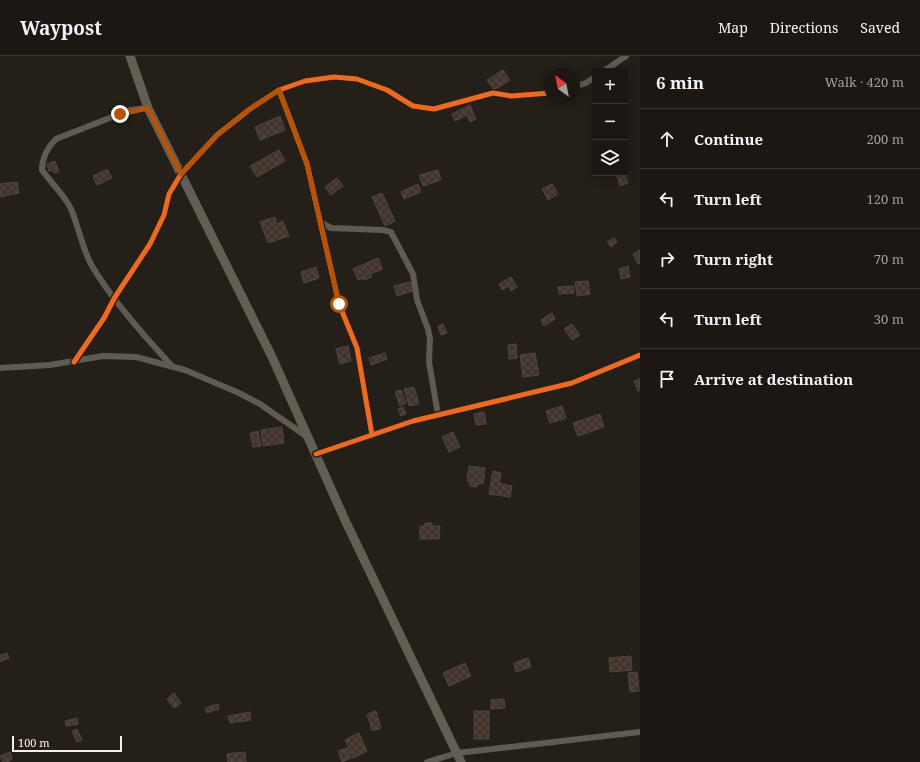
<!DOCTYPE html>
<html lang="en">
<head>
<meta charset="utf-8">
<style>
	body { margin:0; font-family:"Noto Serif",serif; background:#25201c; color:#f1f3f6 }
	.controls { position:absolute; right:12px; top:12px; display:grid; overflow:hidden; border-radius:0px; box-shadow:0 2px 10px #0003 }
	.controls button { width:36px; height:36px; display:grid; place-items:center; padding:0; border:0; border-bottom:1px solid #3a3633; background:#1c1713; color:#f1f3f6; font:20px sans-serif }
	.compass { position:absolute; left:544px; top:12px; width:36px; height:36px; border-radius:50%; background:#1c1713; box-shadow:0 2px 10px #0003; rotate:328deg }
	.scale { position:absolute; left:12px; bottom:10px; width:110px; box-sizing:border-box; padding-left:4px; border:2px solid #f6eee7; border-top:0; font-size:11px; line-height:14px; white-space:nowrap; color:#f6eee7; -webkit-text-stroke:3px #2a1f14; paint-order:stroke }
	.stop { position:absolute; width:12px; height:12px; margin:-9px; border:3px solid #b45309; border-radius:50%; background:#fff }
	.stop.end { background:#b45309; border-color:#fff; box-shadow:0 1px 4px #0008 }
	.list { margin:0; padding:0; list-style:none }
	h2 { display:flex; justify-content:space-between; align-items:center; height:52px; margin:0; padding:0 16px; font-size:17px }
	h2 small { font-size:13px; font-weight:400; color:#a09fa0 }
	.list li { display:grid; grid-template-columns:26px 1fr auto; gap:12px; align-items:center; box-sizing:border-box; height:60px; padding:0 16px; border-top:1px solid #3a3633 }
	.list b { display:block; font-size:15px; white-space:nowrap }
	.list em { font-size:13px; font-style:normal; color:#a09fa0 }
	.icon { flex:none; width:22px; height:22px; fill:none; stroke:currentColor; stroke-width:2; stroke-linecap:round; stroke-linejoin:round }
	.map { position:relative; flex:none; width:640px; height:706px; overflow:hidden }
	header { display:flex; align-items:center; gap:24px; box-sizing:border-box; height:56px; padding:0 20px; background:#1c1713; border-bottom:1px solid #3a3633 }
	header strong { font-size:19px }
	nav { display:flex; gap:22px; margin-inline-start:auto; font-size:14px }
	main { display:flex }
	aside { flex:1; background:#1c1713 }
	.map>svg:first-child { display:block }
</style>
</head>
<body>
<header>
<strong>Waypost</strong>
<nav><a>Map</a><a>Directions</a><a>Saved</a></nav>
</header>
<main>
<div class="map">
<svg width="640" height="706" viewBox="0 0 640 706">
	<defs>
		<pattern id="building-cross-hatch" width="8" height="8" patternUnits="userSpaceOnUse"><rect width="8" height="8" fill="#42342c"/><path d="M0 0l8 8M0 8l8-8" fill="none" stroke="#554840"/></pattern>
	</defs>
	<rect width="100%" height="100%" fill="#251f19"/>
	<g fill="url(#building-cross-hatch)" stroke="#4c4642">
		<polygon points="503,14 510,24 494,34 487,24"/>
		<polygon points="470,49 476,63 470,66 467,59 455,65 452,58"/>
		<polygon points="280,60 285,74 260,84 255,71"/>
		<polygon points="279,94 285,105 257,121 250,110"/>
		<polygon points="55,105 59,116 54,117 53,114 49,115 47,108"/>
		<polygon points="107,113 112,122 97,129 93,120"/>
		<polygon points="438,114 441,124 423,130 419,119"/>
		<polygon points="616,117 624,117 628,127 620,130"/>
		<polygon points="337,122 343,130 331,139 325,131"/>
		<polygon points="17,126 19,137 0,141 0,128"/>
		<polygon points="418,128 421,136 404,143 401,136"/>
		<polygon points="552,128 558,138 548,144 542,133"/>
		<polygon points="382,137 395,165 385,170 372,141"/>
		<polygon points="275,161 277,168 283,165 289,180 268,187 260,166"/>
		<polygon points="614,182 617,186 611,191 607,186"/>
		<polygon points="640,194 640,207 638,208 633,198"/>
		<polygon points="378,202 382,213 370,218 372,221 364,224 363,222 358,224 353,213"/>
		<polygon points="628,210 630,221 621,223 619,213"/>
		<polygon points="316,211 319,222 304,227 301,216"/>
		<polygon points="511,221 517,231 511,235 509,230 502,234 499,228"/>
		<polygon points="588,225 590,238 577,240 575,226"/>
		<polygon points="410,226 413,235 397,240 394,230"/>
		<polygon points="573,230 574,237 559,238 558,231"/>
		<polygon points="552,257 555,263 544,270 541,264"/>
		<polygon points="443,268 447,277 441,279 438,270"/>
		<polygon points="572,268 580,279 572,284 564,273"/>
		<polygon points="516,288 517,302 509,303 508,289"/>
		<polygon points="348,290 351,305 340,308 336,293"/>
		<polygon points="385,297 387,303 371,309 369,302"/>
		<polygon points="535,297 539,319 523,321 520,299"/>
		<polygon points="640,323 640,334 638,335 634,325"/>
		<polygon points="414,331 419,348 409,350 404,333"/>
		<polygon points="401,334 406,347 400,350 395,336"/>
		<polygon points="562,350 566,362 550,367 546,355"/>
		<polygon points="403,351 406,358 401,360 398,353"/>
		<polygon points="484,356 486,368 476,369 474,358"/>
		<polygon points="600,358 604,371 578,380 573,367"/>
		<polygon points="282,371 284,387 263,390 261,374"/>
		<polygon points="258,375 261,390 253,391 250,377"/>
		<polygon points="453,376 460,391 449,396 442,381"/>
		<polygon points="469,410 485,412 483,428 478,428 477,431 470,430 470,426 467,425"/>
		<polygon points="493,415 501,417 499,427 512,430 510,441 489,438"/>
		<polygon points="425,467 432,467 432,470 440,470 439,483 420,483 420,470 425,470"/>
		<polygon points="7,597 9,602 0,606 0,599"/>
		<polygon points="631,600 632,614 610,616 609,602"/>
		<polygon points="528,602 531,611 516,616 514,607"/>
		<polygon points="465,607 471,620 449,630 443,617"/>
		<polygon points="637,616 639,635 630,636 628,617"/>
		<polygon points="174,637 181,647 174,652 167,643"/>
		<polygon points="504,643 505,652 491,653 491,644"/>
		<polygon points="218,648 219,653 207,657 205,652"/>
		<polygon points="376,655 381,672 372,675 367,658"/>
		<rect x="474" y="655" width="15" height="28"/>
		<polygon points="250,656 251,664 230,667 228,660"/>
		<polygon points="77,662 78,668 66,670 65,665"/>
		<polygon points="77,673 82,684 77,686 72,675"/>
		<polygon points="359,677 367,695 353,702 345,684"/>
		<polygon points="347,692 351,702 342,706 338,695"/>
		<polygon points="10,696 12,703 7,706 3,706 0,700"/>
		<polygon points="245,696 246,706 228,706 227,698"/>
	</g>
	<g fill="none" stroke-linecap="round" stroke-linejoin="round">
		<g stroke="#605b52" stroke-width="6">
			<polyline points="604,15 626,0"/>
			<polyline points="574,31 586,27 595,21"/>
			<polyline points="279,34 307,108 339,248 357,292 372,379"/>
			<path d="M148,52L130,54L56,83C47,92 42,101 42,114C51,127 64,138 71,153C79,172 82,192 92,210C112,244 145,281 172,310"/>
			<polyline points="320,166 331,172 383,174 391,176 413,218 417,244 428,273 430,283 429,306 438,359"/>
			<polyline points="74,306 104,262 115,241 150,188 164,159 169,138 181,118 217,79 250,53 279,34 305,25 334,21 357,23 387,34 413,50 434,53 493,37 511,40 550,37"/>
			<polyline points="0,312 50,309 103,300 136,301 185,314 239,337 260,348 306,380"/>
			<polyline points="316,398 413,365 572,327 640,299"/>
			<polyline points="427,706 457,697 640,676"/>
		</g>
		<polyline stroke="#635e54" stroke-width="9" points="130,0 148,52 272,301 345,464 461,706"/>
		<g stroke="#2a1f14" stroke-width="8">
			<g id="cycleway">
				<polyline points="279,34 307,108 339,248 357,292 372,379"/>
				<polyline points="74,306 104,262 115,241 150,188 164,159 169,138 181,118 217,79 250,53 279,34 305,25 334,21 357,23 387,34 413,50 434,53 493,37 511,40 550,37"/>
				<polyline points="316,398 413,365 572,327 640,299"/>
			</g>
		</g>
		<use href="#cycleway" stroke="#ed6a23" stroke-width="5"/>
	</g>
	<g fill="none" stroke-linecap="round" stroke-linejoin="round">
		<polyline stroke="#b45309" stroke-width="5" points="120,58 148,52 181,118 217,79 250,53 279,34 307,108 339,248"/>
	</g>
</svg>
<div class="controls">
<button>+</button>
<button>−</button>
<button><svg class="icon" aria-label="layers" viewBox="0 0 24 24"><path d="M12 4l9 5-9 5-9-5zM3 14l9 5 9-5"/></svg></button>
</div>
<svg class="compass" viewBox="-18 -18 36 36"><path d="M0-13l5 13h-10z" fill="#e53935"/><path d="M0 13l5-13h-10z" fill="#a09fa0"/></svg>
<div class="scale">100 m</div>
<div class="stop" style="left:339px;top:248px"></div>
<div class="stop end" style="left:120px;top:58px"></div>
</div>
<aside>
<h2>6 min<small>Walk · 420 m</small></h2>
<ul class="list">
<li><svg class="icon" aria-label="ahead" viewBox="0 0 24 24"><path d="M12 20V5M6 11l6-6 6 6"/></svg><div><b>Continue</b></div><em>200 m</em></li>
<li><svg class="icon" aria-label="left" viewBox="0 0 24 24"><path d="M17 20v-9H6M10 6l-5 5 5 5"/></svg><div><b>Turn left</b></div><em>120 m</em></li>
<li><svg class="icon" aria-label="right" viewBox="0 0 24 24"><path d="M7 20v-9h11M14 6l5 5-5 5"/></svg><div><b>Turn right</b></div><em>70 m</em></li>
<li><svg class="icon" aria-label="left" viewBox="0 0 24 24"><path d="M17 20v-9H6M10 6l-5 5 5 5"/></svg><div><b>Turn left</b></div><em>30 m</em></li>
<li><svg class="icon" aria-label="arrive" viewBox="0 0 24 24"><path d="M6 21V4h12l-3 4 3 4H6"/></svg><div><b>Arrive at destination</b></div></li>
</ul>
</aside>
</main>
</body>
</html>
